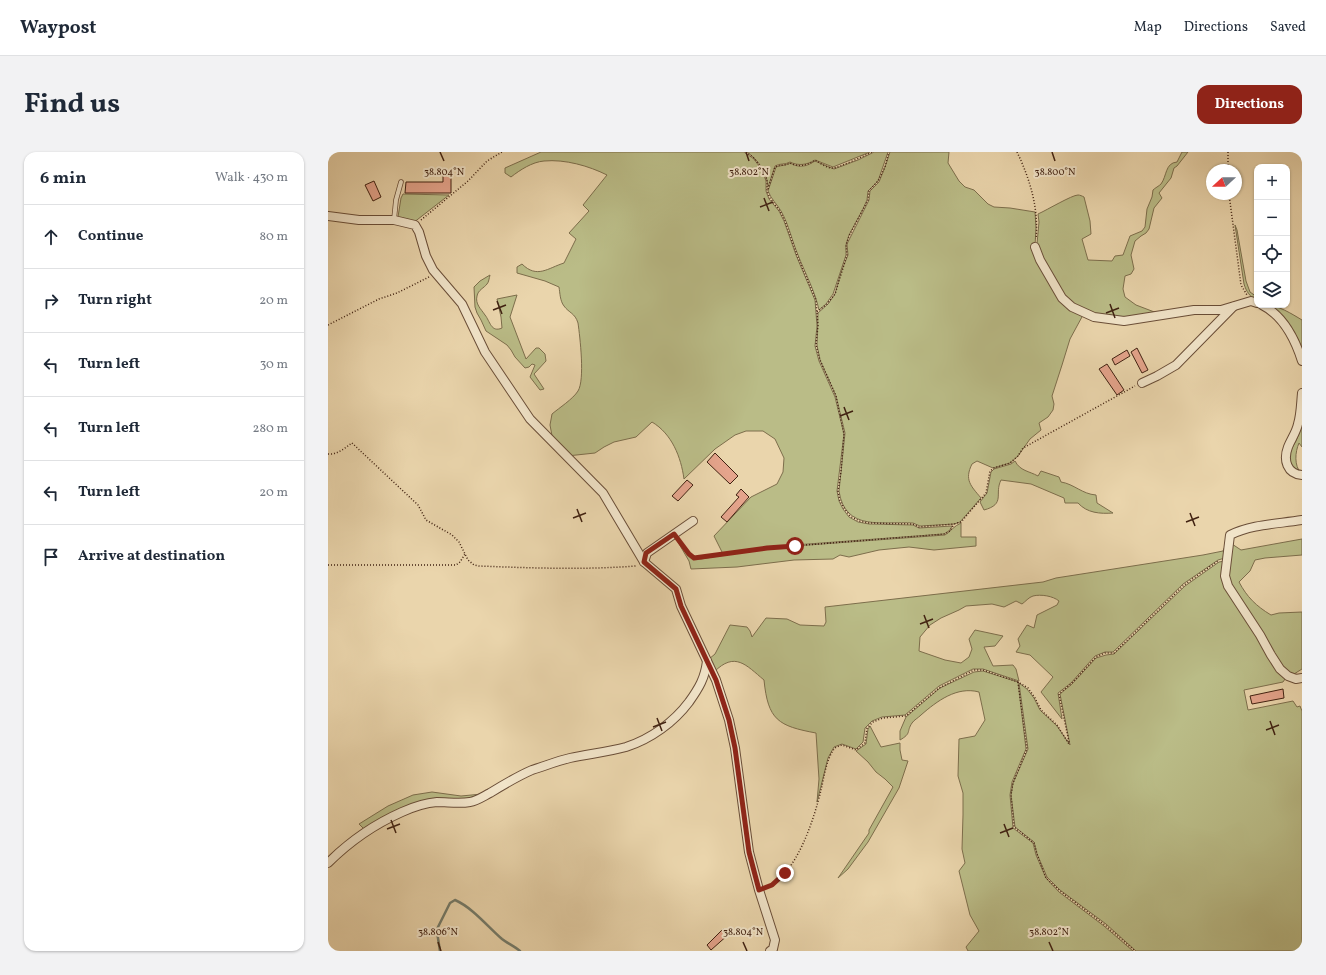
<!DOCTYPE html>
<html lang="en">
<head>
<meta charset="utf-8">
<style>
	body { margin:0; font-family:Vollkorn,serif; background:#f2f2f3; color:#1f2937 }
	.controls { position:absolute; right:12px; top:12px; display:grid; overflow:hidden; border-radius:8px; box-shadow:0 1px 3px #0004 }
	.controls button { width:36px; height:36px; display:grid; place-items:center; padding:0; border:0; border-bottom:1px solid #e0e1e3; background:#fff; color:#1f2937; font:20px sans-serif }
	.compass { position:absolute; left:878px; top:12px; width:36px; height:36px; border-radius:50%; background:#fff; box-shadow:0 1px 3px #0004; rotate:249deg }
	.stop { position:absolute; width:12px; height:12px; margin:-9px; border:3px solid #8f2418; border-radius:50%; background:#fff }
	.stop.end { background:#8f2418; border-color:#fff; box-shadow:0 1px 4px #0008 }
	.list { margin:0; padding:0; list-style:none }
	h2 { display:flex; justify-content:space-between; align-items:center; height:52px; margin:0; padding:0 16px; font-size:17px }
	h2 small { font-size:13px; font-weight:400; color:#747a83 }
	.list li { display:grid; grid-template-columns:26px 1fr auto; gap:12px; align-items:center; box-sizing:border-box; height:64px; padding:0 16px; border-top:1px solid #e0e1e3 }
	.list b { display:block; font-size:15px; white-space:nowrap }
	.list em { font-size:13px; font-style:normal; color:#747a83 }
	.icon { flex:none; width:22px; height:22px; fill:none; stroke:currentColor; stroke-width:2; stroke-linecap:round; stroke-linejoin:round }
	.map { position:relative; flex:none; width:974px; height:799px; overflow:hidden; border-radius:12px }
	header { display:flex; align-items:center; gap:24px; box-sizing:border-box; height:56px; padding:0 20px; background:#fff; border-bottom:1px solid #e0e1e3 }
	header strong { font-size:19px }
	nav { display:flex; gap:22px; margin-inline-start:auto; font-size:14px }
	.intro { display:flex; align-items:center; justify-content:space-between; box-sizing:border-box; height:96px; padding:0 24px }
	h1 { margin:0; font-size:28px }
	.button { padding:10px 18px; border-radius:12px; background:#8f2418; color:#fff; font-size:14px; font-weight:700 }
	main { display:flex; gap:24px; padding:0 24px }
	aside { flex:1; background:#fff; border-radius:12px; box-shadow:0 1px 3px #0004 }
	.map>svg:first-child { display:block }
</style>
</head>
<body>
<header>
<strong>Waypost</strong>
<nav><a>Map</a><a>Directions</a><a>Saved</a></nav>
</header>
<div class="intro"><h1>Find us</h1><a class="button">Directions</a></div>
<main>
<aside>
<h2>6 min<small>Walk · 430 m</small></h2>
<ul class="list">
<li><svg class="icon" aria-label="ahead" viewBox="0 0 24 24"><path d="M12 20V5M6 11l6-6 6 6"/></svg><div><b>Continue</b></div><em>80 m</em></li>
<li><svg class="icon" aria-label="right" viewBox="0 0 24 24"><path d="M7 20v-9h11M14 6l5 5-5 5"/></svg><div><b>Turn right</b></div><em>20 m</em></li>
<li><svg class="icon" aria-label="left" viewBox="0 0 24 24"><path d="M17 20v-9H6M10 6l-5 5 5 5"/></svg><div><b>Turn left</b></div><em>30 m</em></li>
<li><svg class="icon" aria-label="left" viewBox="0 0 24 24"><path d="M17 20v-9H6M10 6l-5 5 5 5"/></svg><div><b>Turn left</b></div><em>280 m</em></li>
<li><svg class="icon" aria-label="left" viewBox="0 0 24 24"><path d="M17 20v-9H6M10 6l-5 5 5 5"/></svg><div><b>Turn left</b></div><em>20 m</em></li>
<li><svg class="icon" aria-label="arrive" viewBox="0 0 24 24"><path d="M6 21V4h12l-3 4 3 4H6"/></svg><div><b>Arrive at destination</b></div></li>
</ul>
</aside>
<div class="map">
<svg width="974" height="799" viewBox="0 0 974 799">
	<rect width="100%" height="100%" fill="#ead5ac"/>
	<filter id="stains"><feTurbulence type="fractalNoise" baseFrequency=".005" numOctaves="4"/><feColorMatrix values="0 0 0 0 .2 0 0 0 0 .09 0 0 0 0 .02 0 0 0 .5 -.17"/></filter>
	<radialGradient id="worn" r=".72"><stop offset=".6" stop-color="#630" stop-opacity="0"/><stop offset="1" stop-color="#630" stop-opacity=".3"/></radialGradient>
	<g fill="#babc87" stroke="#7d6e4c">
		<path d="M213,0H416L426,7L434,18L438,29V39L441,47L451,59L456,69L468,103L487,148L489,174L487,194L491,209L507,245L516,282L509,339L511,349L515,357L521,365L530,370L541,372L585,373L591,376L624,374L622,378L616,382L439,395L395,402L386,384L423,345L449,332L455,320L456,306L447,287L435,279H418L407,283L387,297L356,327C353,305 344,282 324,270L308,285L286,290L276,295L267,301L239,304L225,289L222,273L224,262C231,256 245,247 250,239C257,228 252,185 250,171C247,161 241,161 236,154C232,149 232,141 231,135L217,129L189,121V115L194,112C209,127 220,116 236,111L248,87L241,81L261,59L255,53L279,23C261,14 237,7 216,9C204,10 192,18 183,25L177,21V16Z"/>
		<path d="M419,0H542L505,15L487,8C479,13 470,14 462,10C457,13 452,11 447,14L440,35C439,20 431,9 419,0Z"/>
		<path d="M546,0H560L550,29L540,39L539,48L535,57L521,83L518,93V103L505,142L498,152L491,158C487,139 477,121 470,103C464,89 461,73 453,59C449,52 443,47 440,39L448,15C453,13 457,14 462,11C471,16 478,15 487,9L506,17L530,8Z"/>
		<path d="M562,0H621L620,11L631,29L637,35L646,38L660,52L666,55L682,56L707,60L708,76L707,94L733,148L755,163L742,187L734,213L724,244L726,252L725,258L720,265L711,271L713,278L702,287L690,304L682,311L665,316L649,309L644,312C636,328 643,334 653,346L632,370L626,372L592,374L585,371C555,369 517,380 511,339L517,281L508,244L492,208L489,193L490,161L500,152L507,142L513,120L520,103L519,92L541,48L542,39L551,30L557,15Z"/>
		<path d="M854,0H860L849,14L846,16L843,26L831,41L834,46L826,56L821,77L818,81L813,84L807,89L803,103L806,117L803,122L797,124L795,137L797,145L808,153L829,161L795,167L771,164L741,150L713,106L709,92L711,70L710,62C719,58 744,43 750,43C752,43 754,44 756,45L762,69L763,82L754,87L760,108L784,109L787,104L795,103L802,84L814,79L817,75L819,57L824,45L825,38C827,36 831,34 833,32C839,24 837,11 849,10Z"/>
		<polygon points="75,42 121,43 85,71 70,65 73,46"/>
		<path d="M907,73L909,78L918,129L922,140L929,145V149C922,145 918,139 916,132Z"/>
		<path d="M162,123C161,126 161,130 159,132C156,136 150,138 149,144C147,152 153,157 157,163C162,169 163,181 174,176L173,165L169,147L189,143L182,165L198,207L208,196H211L217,202L218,209L206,222L216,237L212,238L202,225L207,213L204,212L201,215L197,216L187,205L183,198L179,193L158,179L153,168L149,161L147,155L146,135L152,129Z"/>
		<path d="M938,153C950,153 964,162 974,168V200C963,174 961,170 938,153Z"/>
		<path d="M974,273V295L971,291C967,300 966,314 973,321L962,314L961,301L968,289Z"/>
		<path d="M687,309C692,319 701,319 710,324L713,319L731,325L733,330C746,332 754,342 768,343L769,351L785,361C772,362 759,361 750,351H737L736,346L703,332L673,328C666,342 678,352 656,358L652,350L659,341L663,320L666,317L683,312Z"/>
		<path d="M633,371V385H648V394L606,398L581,395L551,398L521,405L512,403L505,407L466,408L409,415L363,417L361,409L347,385C355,394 360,407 373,407L439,396L617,383C623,379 626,374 633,371Z"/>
		<path d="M974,387V403L937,406L927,408L922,419L911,430C919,445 928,454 943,463L951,461L974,460V517L966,522L956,518L903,435L900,424L904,392L913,398Z"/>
		<path d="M898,392L897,406L890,408L855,432L785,500H777L767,504L743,531L730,541L734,567L713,540L725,525L702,503L688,500L692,494L690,487L699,473L706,476L709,463L729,453L731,449C725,444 713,442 705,444C701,445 697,450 694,452L688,449L676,455L664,452L638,454L631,458L613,466L602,473L592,485L591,499L617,508L633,511L641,505L644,497L641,487L647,478L675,484L667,494L656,495L665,514L685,513L688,517L691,529L655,517H645L611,534L577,563L554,565L544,569L537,576L535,590L528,597L514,592L506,595L500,606L489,650L491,627L488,581C450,574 440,568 436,528C418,513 407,499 386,520L381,507L387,502L402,473L419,475L422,479L424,485L438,466L459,467L472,473L496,474L498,470L497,455L715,430L728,426L875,403L895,399Z"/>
		<polygon points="897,409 895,427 959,524 955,530 916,538 920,558 965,549 969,555 972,554 974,559 974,799 808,799 778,772 732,738 719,725 709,702 706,690 687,675 683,643 685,631 700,597 691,531 699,537 706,546 712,558 729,574 742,593 732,542 744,532 768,506 778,503 786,502 857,434 891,410"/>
		<path d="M655,519L690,530L698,597L684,630L682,643L685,676L705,691L708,703L718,726L731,740L776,774L805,799H640L638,795L651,779L642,763L631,719L637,711L634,697L635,663V641L630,624L631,587L647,584L657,568L651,540C629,534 609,549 593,563C590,566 586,568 584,571C578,580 584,581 572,588V579L578,565L612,536L646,520Z"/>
		<polygon points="542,574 553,595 572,591 572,598 574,608 580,609 571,636 540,690 520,717 510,726 541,681 541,678 565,635 557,627 548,620 540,610 528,599 538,592 540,577"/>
		<polygon points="104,640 133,644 154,642 134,648 107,648 37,678 31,672 60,654 85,643"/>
	</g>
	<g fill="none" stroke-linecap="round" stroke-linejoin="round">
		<path stroke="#757c6b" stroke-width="2.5" d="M112,799L109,780L110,775L122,751L127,748C145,756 159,774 174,787C179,791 186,794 192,799"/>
	</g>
	<g fill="#e5a48c" stroke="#402111">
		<polygon points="115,22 123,22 123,41 77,41 78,30 115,30"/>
		<polygon points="46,29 53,45 45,49 37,33"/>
		<polygon points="809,196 820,218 814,221 803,200"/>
		<polygon points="799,198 802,204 787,213 784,207"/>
		<polygon points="779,212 796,238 789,243 771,217"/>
		<polygon points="387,301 410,324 402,332 379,310"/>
		<polygon points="359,328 365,333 350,349 344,344"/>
		<polygon points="413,337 421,345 399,370 393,365 411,345 408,343"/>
		<polygon points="955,537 956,546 924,552 922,544"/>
		<polygon points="396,776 401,782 383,798 379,793"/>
	</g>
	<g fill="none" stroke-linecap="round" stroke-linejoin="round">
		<g stroke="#6a4e38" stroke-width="5.5">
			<polyline id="service" points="66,68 68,48 73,30"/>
		</g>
		<g stroke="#6a4e38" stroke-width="10">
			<g id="minor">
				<polyline points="0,64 31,68 66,68 87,73 91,80 98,104 105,118 134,152 157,200 202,267 275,341 316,410 348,437 353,454 388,528 401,568 407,596 421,700 431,738 447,788 445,797 442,799"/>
				<polyline points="707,95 712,108 734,146 744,155 766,165 796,169 866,158 893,158 923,149 929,151"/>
				<path d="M934,153C956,164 967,187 974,209"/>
				<polyline points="814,231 829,224 848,213 905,155"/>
				<path d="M974,241C973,251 973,262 970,272C968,281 963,287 960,295C955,308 959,322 974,323"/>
				<path d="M974,368C950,372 924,372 902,383L897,424L900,434L932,483L943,503L952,517L960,524L968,527L974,526"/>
				<polyline points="316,410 319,401 365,369"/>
				<path d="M0,711C21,690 47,672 74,660C85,655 97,651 109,650C120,650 131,652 142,650C149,649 156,644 162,641C175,633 190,624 204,618C217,614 229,609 242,606C260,602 280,600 298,595C323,587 346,570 361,550C371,536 377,526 379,509"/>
			</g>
		</g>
		<g stroke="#402111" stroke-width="1.5" stroke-dasharray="1 2" stroke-linecap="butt">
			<polyline points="418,0 426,6 434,17 439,28 439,39 442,46 452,59 457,69 469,103 488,148 490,174 488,193 492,208 508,244 516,282 513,320 510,339 512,349 516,356 522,364 531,369 541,371 585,372 591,375 626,372 633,370 658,341 662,319 666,316 682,311 690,304 695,296 807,234"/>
			<path d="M689,0C702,27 711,57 708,87"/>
			<polyline points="900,0 900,18"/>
			<path d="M440,37L447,15C453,12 457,14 462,11C470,15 479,14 487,8C492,11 498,16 505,16C510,16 538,3 544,0"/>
			<polyline points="901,42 913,133 919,143"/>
			<polyline points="93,68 140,29 159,9 174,0"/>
			<polyline points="489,160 499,152 507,142 519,103 518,93 521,84 540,48 541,39 550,29 557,15 561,0"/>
			<polyline points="0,173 51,147 69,141 101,125"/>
			<path d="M0,302C9,303 17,296 24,291L90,353L98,368L124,383L131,390L140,408L146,413L151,414C203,416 256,418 308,414"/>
			<path d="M351,389C358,397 361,406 373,406L439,396L617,382L622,379L626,372"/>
			<polyline points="0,413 128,413 132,410 137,402"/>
			<polyline points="690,530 699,597 685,631 683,643 686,675 706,691 709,702 718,726 732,739 777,773 807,799"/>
			<polyline points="741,590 731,542 744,531 768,505 777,501 786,501 856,433 890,409"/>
			<path d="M439,735C469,722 486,667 493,638C496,626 498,608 506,597C508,595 511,594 514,593L528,598L537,591L539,576L545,570L555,566L578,564L611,536L646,518H655L690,530L700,536L707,546L713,558L729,573L741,592"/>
		</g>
		<use href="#service" stroke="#f1e4c9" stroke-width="4"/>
		<use href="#minor" stroke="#f1e4c9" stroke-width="8"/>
	</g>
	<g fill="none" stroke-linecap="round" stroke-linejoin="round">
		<polyline stroke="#8f2418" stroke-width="5" points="457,721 444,733 431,738 421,700 407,596 401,568 388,528 353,454 348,437 316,410 318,401 346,382 361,402 366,406 439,396 467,394"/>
	</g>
	<path fill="none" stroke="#402111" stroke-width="1.5" d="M112,0L116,9M418,0L421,9M724,0L727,9M436,46L441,59M432,55L445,50M169,149L174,162M782,152L787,166M165,158L178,153M778,161L791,156M516,255L521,268M512,264L525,259M249,357L254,370M862,361L867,374M245,366L258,361M858,370L871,365M596,463L601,476M592,472L605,467M329,566L334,579M942,569L947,583M325,575L338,570M938,578L951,573M63,668L68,681M676,672L681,685M59,677L72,672M672,681L685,676M110,790L113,799M415,790L419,799M721,790L725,799"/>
	<g font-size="10" text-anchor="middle" fill="#402111" stroke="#f1e4c9" stroke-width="4" stroke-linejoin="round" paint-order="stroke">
		<text x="116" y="23">38.804°N</text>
		<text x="421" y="23">38.802°N</text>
		<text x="727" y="23">38.800°N</text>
		<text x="110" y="783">38.806°N</text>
		<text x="415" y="783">38.804°N</text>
		<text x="721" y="783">38.802°N</text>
	</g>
	<rect width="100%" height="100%" filter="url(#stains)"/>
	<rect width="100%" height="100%" fill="url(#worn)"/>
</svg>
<div class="controls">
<button>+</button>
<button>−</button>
<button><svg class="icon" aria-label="locate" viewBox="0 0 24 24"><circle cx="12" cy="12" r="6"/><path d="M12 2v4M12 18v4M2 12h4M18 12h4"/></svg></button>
<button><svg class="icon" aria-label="layers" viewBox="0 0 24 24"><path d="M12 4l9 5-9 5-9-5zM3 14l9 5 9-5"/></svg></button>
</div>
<svg class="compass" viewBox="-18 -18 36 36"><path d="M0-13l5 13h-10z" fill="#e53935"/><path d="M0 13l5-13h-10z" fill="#747a83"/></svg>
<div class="stop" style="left:467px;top:394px"></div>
<div class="stop end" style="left:457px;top:721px"></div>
</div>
</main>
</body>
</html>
